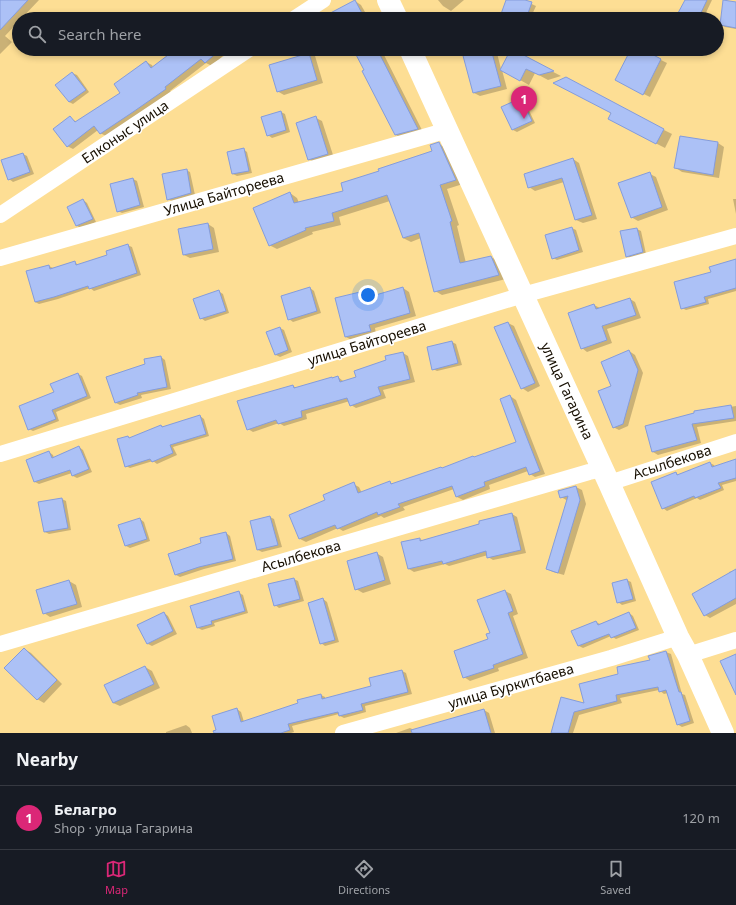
<!DOCTYPE html>
<html lang="en">
<head>
<meta charset="utf-8">
<style>
	body { margin:0; font-family:"Noto Sans",sans-serif; background:#242831; color:#f1f3f6 }
	.you { position:absolute; left:368px; top:295px; width:14px; height:14px; margin:-10px; border:3px solid #fff; border-radius:50%; background:#1a73e8; box-shadow:0 0 0 6px #1a73e833 }
	.badge { display:grid; place-items:center; width:26px; height:26px; border-radius:50%; background:#db2777; color:#fff; font-size:13px; font-weight:700 }
	.pin { position:absolute; translate:-50% -33px; filter:drop-shadow(0 1px 2px #0008) }
	.pin::after { content:''; position:absolute; top:21px; width:14px; height:12px; background:inherit; clip-path:polygon(0 0,100% 0,50% 100%) }
	.list { margin:0; padding:0; list-style:none }
	h2 { display:flex; justify-content:space-between; align-items:center; height:52px; margin:0; padding:0 16px; font-size:17px }
	h2 small { font-size:13px; font-weight:400; color:#9ea1a6 }
	.list li { display:grid; grid-template-columns:26px 1fr auto; gap:12px; align-items:center; box-sizing:border-box; height:64px; padding:0 16px; border-top:1px solid #363941 }
	.list b { display:block; font-size:15px; white-space:nowrap }
	.list p { margin:0; font-size:13px; white-space:nowrap; color:#9ea1a6 }
	.list em { font-size:13px; font-style:normal; color:#9ea1a6 }
	.icon { flex:none; width:22px; height:22px; fill:none; stroke:currentColor; stroke-width:2; stroke-linecap:round; stroke-linejoin:round }
	.map { position:relative; flex:none; width:736px; height:733px; overflow:hidden }
	.search { position:absolute; background:#171b24; box-shadow:0 2px 6px #0003; left:12px; right:12px; top:12px; height:44px; display:flex; align-items:center; gap:10px; box-sizing:border-box; padding:0 14px; border-radius:22px; color:#9ea1a6; font-size:15px }
	.sheet { height:116px; background:#171b24 }
	nav { display:flex; justify-content:space-around; align-items:center; box-sizing:border-box; height:56px; border-top:1px solid #363941; background:#171b24; font-size:11px; color:#9ea1a6 }
	nav a { display:grid; justify-items:center; gap:2px }
	nav .on { color:#db2777 }
	.map>svg:first-child { display:block }
</style>
</head>
<body>
<div class="map">
<svg width="736" height="733" viewBox="0 0 736 733">
	<rect width="100%" height="100%" fill="#fdde94"/>
	<g fill="#0003">
		<polygon points="0,0 39,0 21,19 19,19 19,21 5,36 12,42 0,54"/>
		<polygon points="438,0 464,0 451,11 443,6"/>
		<polygon points="507,0 523,0 536,6 530,19 513,19 502,14"/>
		<polygon points="686,0 712,0 703,19 692,19"/>
		<polygon points="355,1 361,5 369,19 321,19"/>
		<polygon points="736,3 736,29 725,27 721,24"/>
		<polygon points="554,15 566,19 553,19"/>
		<polygon points="178,49 230,49 212,66 206,63 170,91 171,92 106,136 100,133 98,130 73,149 67,146 70,118 77,122 121,93 146,62 152,65 153,67"/>
		<polygon points="295,49 313,49 323,83 284,95 277,91 300,57"/>
		<polygon points="354,49 385,49 386,52 383,53 423,132 402,138 396,135 366,70"/>
		<polygon points="476,49 496,49 501,69 511,50 561,76 548,80 535,73 529,85 502,70 507,89 480,96 474,93"/>
		<polygon points="632,49 639,49 667,63 650,97 623,84"/>
		<polygon points="72,73 77,75 89,92 73,104 69,102"/>
		<polygon points="521,99 525,102 535,123 517,132 513,130"/>
		<polygon points="281,112 285,114 290,132 272,138 268,135"/>
		<polygon points="316,118 322,121 334,158 315,163 309,159"/>
		<polygon points="618,124 664,130 672,134 665,148"/>
		<polygon points="718,143 724,147 719,178 682,172 676,168"/>
		<polygon points="439,144 446,148 463,184 447,189 459,225 457,226 466,263 491,257 498,261 506,279 442,295 435,291 421,238 411,242 403,238 390,201 339,217 341,225 312,232 313,234 277,249 269,245 290,193 297,198 299,203 344,192 380,172 433,151"/>
		<polygon points="243,149 247,152 252,173 237,176 233,174"/>
		<polygon points="23,154 27,156 34,174 13,182 9,179"/>
		<polygon points="573,159 579,163 597,219 583,223 576,220 564,182 535,191 529,187"/>
		<polygon points="186,170 190,172 195,195 172,201 168,199"/>
		<polygon points="650,174 656,177 668,210 638,221 631,217"/>
		<polygon points="133,179 137,181 144,207 122,213 118,211"/>
		<polygon points="733,199 736,199 736,214"/>
		<polygon points="83,200 87,203 96,222 81,228 77,226 68,207"/>
		<polygon points="208,224 214,228 219,252 190,258 184,255"/>
		<polygon points="572,228 576,230 583,252 557,260 553,258"/>
		<polygon points="637,229 641,231 646,254 630,258 626,256 621,232"/>
		<polygon points="127,245 132,247 141,275 94,291 90,288 58,299 39,304 35,302 49,266 53,268 74,262 79,265 108,255"/>
		<polygon points="736,262 736,291 708,299 709,304 686,310 682,308 712,272"/>
		<polygon points="310,288 314,291 321,313 293,322 289,319"/>
		<polygon points="403,288 409,292 416,316 375,328 376,334 353,341 346,337 336,299 360,293 366,296 367,299"/>
		<polygon points="218,291 223,294 229,313 205,321 201,318"/>
		<polygon points="630,299 635,302 641,318 607,329 612,343 587,352 582,348 594,305 600,308"/>
		<polygon points="508,323 514,326 540,386 528,392 522,388"/>
		<polygon points="280,328 284,330 292,352 280,357 276,355"/>
		<polygon points="452,342 456,344 462,365 437,371 433,369"/>
		<polygon points="629,351 635,355 643,373 628,426 619,430 613,427 613,387"/>
		<polygon points="403,353 408,356 415,382 383,390 386,398 356,408 351,405 350,401 306,414 307,419 284,426 279,423 253,432 248,429 293,386 297,388 338,377 343,381 344,382 357,378"/>
		<polygon points="161,357 165,360 171,389 141,395 142,398 120,405 116,403 146,365"/>
		<polygon points="78,374 82,376 91,398 56,412 59,421 33,431 29,429 55,393"/>
		<polygon points="510,396 516,400 545,474 535,477 530,474 528,471 489,485 490,489 463,500 457,497 454,489 403,507 405,510 384,518 381,516 343,531 338,528 306,542 300,539 291,516 326,501 353,484 359,487 362,493 390,483 393,484 443,469 518,443"/>
		<polygon points="736,406 736,421 697,427 701,443 658,455 653,452 646,427 695,413 695,412"/>
		<polygon points="200,416 204,419 209,436 173,447 177,455 157,464 153,461 130,468 126,466 128,437 131,439 161,426 164,427"/>
		<polygon points="79,447 83,450 92,472 77,478 73,476 72,473 39,484 35,482 27,460 49,452 53,455 54,458"/>
		<polygon points="736,460 736,481 722,485 724,490 700,500 697,498 667,511 663,508 676,473 679,475 710,463 714,465 715,467"/>
		<polygon points="576,487 582,490 586,504 564,575 553,572 547,569 568,501 561,497"/>
		<polygon points="62,499 66,501 71,530 49,534 45,532"/>
		<polygon points="512,514 517,517 526,553 493,560 488,557 488,555 449,566 445,564 414,572 409,569 420,539 424,541"/>
		<polygon points="270,517 274,519 282,547 262,552 258,550 251,522"/>
		<polygon points="140,519 144,522 150,541 130,548 126,546 119,526"/>
		<polygon points="226,533 230,536 236,561 204,569 180,577 176,575 203,543"/>
		<polygon points="376,553 383,557 391,584 363,593 356,589"/>
		<polygon points="736,570 736,604 710,618 705,615 729,574 729,572"/>
		<polygon points="294,579 298,581 304,601 279,608 275,605"/>
		<polygon points="627,580 631,582 636,601 622,605 618,602"/>
		<polygon points="69,581 76,585 82,607 50,617 44,613"/>
		<polygon points="505,591 511,594 518,614 513,616 528,658 498,668 499,671 470,681 464,677 489,640"/>
		<polygon points="239,593 243,595 248,613 214,623 215,626 202,630 198,628"/>
		<polygon points="323,599 327,602 339,642 325,646 321,643"/>
		<polygon points="164,613 168,616 177,634 152,646 148,644"/>
		<polygon points="629,613 633,616 639,630 616,639 611,636 583,648 579,646 596,622 600,624"/>
		<polygon points="24,649 31,653 62,684 44,703 37,699"/>
		<polygon points="666,652 671,654 682,694 685,695 694,723 682,727 677,724 668,693 664,694 659,690 620,698 622,703 579,715 573,733 552,733 562,698 586,705 620,675 651,661"/>
		<polygon points="145,667 152,671 160,688 120,706 113,703"/>
		<polygon points="402,671 406,673 412,694 365,706 366,712 344,718 340,716 339,714 292,726 294,732 291,733 218,733 237,709 241,712 244,722 299,704 321,695 325,697 325,699 372,687"/>
		<polygon points="484,710 489,713 495,733 396,733 410,728 414,730"/>
		<polygon points="186,725 190,728 192,733 166,733 166,732"/>
	</g>
	<g fill="#acc1f6" stroke="#849cdc">
		<polygon points="0,0 28,0 0,30"/>
		<polygon points="355,0 365,19 319,19"/>
		<polygon points="506,0 525,0 532,2 526,19 513,19 501,14"/>
		<polygon points="685,0 707,0 698,19 691,19 678,13"/>
		<polygon points="723,0 736,2 736,28 720,25"/>
		<polygon points="176,49 221,49 205,63 201,59 165,87 166,89 133,112 100,134 94,126 67,147 53,129 70,116 75,122 120,93 114,84 146,61 151,68"/>
		<polygon points="353,49 377,49 418,129 395,135 362,71 364,70"/>
		<polygon points="473,49 491,49 501,86 473,93 462,52"/>
		<polygon points="511,49 512,49 554,71 539,75 526,69 520,81 500,70"/>
		<polygon points="631,49 642,49 661,59 643,95 615,80"/>
		<polygon points="309,53 317,80 277,92 269,65"/>
		<polygon points="72,72 86,90 69,102 55,85"/>
		<polygon points="566,77 664,129 656,144 608,119 611,113 553,83"/>
		<polygon points="521,98 532,121 512,130 501,107"/>
		<polygon points="281,111 286,130 267,136 261,117"/>
		<polygon points="316,116 328,154 308,160 296,123"/>
		<polygon points="680,136 718,142 713,175 674,168"/>
		<polygon points="439,142 456,180 440,185 452,221 450,222 460,263 491,256 497,270 499,275 434,292 419,233 403,238 387,195 332,213 334,221 305,228 306,230 269,246 253,208 290,192 294,203 343,191 341,183 379,171 378,169 432,151 430,145"/>
		<polygon points="244,148 249,171 232,174 227,152"/>
		<polygon points="23,153 30,172 8,180 1,160"/>
		<polygon points="573,158 592,215 575,220 562,178 528,188 524,174"/>
		<polygon points="187,169 191,193 167,200 162,174"/>
		<polygon points="650,172 662,207 631,218 618,183"/>
		<polygon points="133,178 140,205 117,212 110,184"/>
		<polygon points="83,199 93,219 76,226 67,207"/>
		<polygon points="208,223 213,249 183,255 178,229"/>
		<polygon points="572,227 579,250 552,259 545,235"/>
		<polygon points="637,228 643,252 626,257 620,231"/>
		<polygon points="128,244 137,273 89,289 88,286 54,297 35,302 26,271 49,265 50,269 75,261 76,265 107,255 106,251"/>
		<polygon points="736,259 736,288 704,297 706,302 681,309 674,282 711,272 709,267"/>
		<polygon points="310,287 317,311 288,320 281,296"/>
		<polygon points="403,287 410,313 369,325 371,331 345,337 335,298 360,292 362,299"/>
		<polygon points="219,290 226,311 200,319 193,299"/>
		<polygon points="630,298 636,315 602,326 607,340 581,349 568,313 594,304 596,309"/>
		<polygon points="508,322 535,383 521,389 494,327"/>
		<polygon points="280,327 288,350 275,355 266,332"/>
		<polygon points="452,341 458,363 432,370 427,347"/>
		<polygon points="629,350 638,370 623,424 613,428 598,391 611,386 601,362"/>
		<polygon points="403,352 410,379 378,387 381,395 350,406 347,398 301,411 302,417 278,424 276,420 247,430 237,401 293,385 294,388 332,377 332,378 338,376 340,382 356,377 354,371 386,360 385,356"/>
		<polygon points="161,356 167,387 137,393 138,395 115,403 106,377 145,364 144,359"/>
		<polygon points="78,373 87,396 52,410 56,419 28,430 19,406 54,392 50,384"/>
		<polygon points="510,395 540,471 529,475 526,467 484,482 485,486 456,497 452,486 398,504 400,507 378,515 377,512 337,529 335,525 299,539 289,515 325,500 323,495 354,482 358,493 390,481 391,484 441,467 442,468 473,456 474,457 516,442 500,399"/>
		<polygon points="731,405 734,418 692,424 697,440 652,452 645,426 694,413 694,411"/>
		<polygon points="200,415 206,434 170,445 173,453 152,462 150,459 125,467 117,439 128,436 129,438 161,425 162,427"/>
		<polygon points="79,446 89,469 72,476 70,470 34,482 26,460 49,451 52,458"/>
		<polygon points="736,459 736,478 718,483 721,488 695,498 694,496 662,509 651,482 676,472 677,475 710,462 712,467"/>
		<polygon points="576,486 580,500 558,573 546,569 568,496 560,498 558,491"/>
		<polygon points="62,498 68,528 44,532 38,502"/>
		<polygon points="512,513 521,550 487,558 486,551 443,564 442,561 408,569 401,542 420,538 420,541 479,524 479,521"/>
		<polygon points="270,516 278,545 257,550 250,521"/>
		<polygon points="140,518 147,539 125,546 118,525"/>
		<polygon points="226,532 233,559 199,567 175,575 168,554 201,543 200,538"/>
		<polygon points="377,552 385,580 355,590 347,561"/>
		<polygon points="736,569 736,598 704,616 692,594"/>
		<polygon points="294,578 300,599 274,606 268,584"/>
		<polygon points="627,579 633,599 617,603 612,583"/>
		<polygon points="69,580 77,604 43,614 36,590"/>
		<polygon points="505,590 513,611 508,613 523,654 493,665 494,668 463,678 454,651 488,639 486,634 490,633 477,600"/>
		<polygon points="239,591 245,611 211,621 212,624 197,628 190,606"/>
		<polygon points="323,598 335,640 320,644 308,603"/>
		<polygon points="164,612 173,631 147,644 137,625"/>
		<polygon points="629,612 636,628 611,638 609,634 578,646 571,631 596,621 598,625"/>
		<polygon points="24,648 57,680 37,700 4,668"/>
		<polygon points="666,651 679,692 681,692 690,721 677,725 666,690 659,692 658,687 616,695 617,701 574,712 568,733 551,733 561,697 584,703 579,684 618,674 617,667 650,660 648,656"/>
		<polygon points="736,654 736,695 720,661"/>
		<polygon points="145,666 154,684 113,703 104,685"/>
		<polygon points="402,670 408,692 361,704 363,710 339,716 338,712 288,724 290,730 281,733 214,733 213,731 216,730 212,716 237,708 241,722 298,703 297,700 321,694 322,699 371,686 369,678"/>
		<polygon points="484,709 491,733 412,733 411,730"/>
	</g>
	<g fill="none" stroke-linecap="round" stroke-linejoin="round">
		<g stroke="#fff" stroke-width="16">
			<polyline points="294,19 323,0"/>
			<polyline points="0,215 249,49"/>
			<polyline points="0,258 448,130"/>
			<polyline points="0,454 523,295 736,236"/>
			<polyline points="609,483 736,442"/>
			<polyline points="0,644 589,472 603,469"/>
			<polyline points="688,655 736,640"/>
			<polyline points="343,733 611,658 678,637"/>
		</g>
		<g stroke="#fff" stroke-width="22">
			<polyline points="388,0 397,19"/>
			<polyline points="410,49 609,483 678,637 688,655 723,733"/>
		</g>
	</g>
	<g text-anchor="middle" stroke-width="3" stroke-linejoin="round" paint-order="stroke">
		<g font-size="14" fill="#160e00" stroke="#fff">
			<text transform="translate(125 132) rotate(-34)" y="5">Елконыс улица</text>
			<text transform="translate(224 194) rotate(-16)" y="5">Улица Байтореева</text>
			<text transform="translate(367 343) rotate(-17)" y="5">улица Байтореева</text>
			<text transform="translate(567 391) rotate(65)" y="5">улица Гагарина</text>
			<text transform="translate(672 462) rotate(-18)" y="5">Асылбекова</text>
			<text transform="translate(301 556) rotate(-16)" y="5">Асылбекова</text>
			<text transform="translate(511 686) rotate(-16)" y="5">улица Буркитбаева</text>
		</g>
	</g>
</svg>
<div class="you"></div>
<div class="pin badge" style="left:524px;top:119px">1</div>
<div class="search"><svg class="icon" aria-label="search" viewBox="0 0 24 24"><circle cx="10" cy="10" r="6"/><path d="M15 15l6 6"/></svg>Search here</div>
</div>
<section class="sheet">
<h2>Nearby<small></small></h2>
<ul class="list">
<li><span class="badge">1</span><div><b>Белагро</b><p>Shop · улица Гагарина</p></div><em>120 m</em></li>
</ul>
</section>
<nav>
<a class="on"><svg class="icon" aria-label="map" viewBox="0 0 24 24"><path d="M3 6l6-2 6 2 6-2v14l-6 2-6-2-6 2zM9 4v14M15 6v14"/></svg>Map</a>
<a><svg class="icon" aria-label="directions" viewBox="0 0 24 24"><path d="M12 3l9 9-9 9-9-9zM9 14v-3h6M13 9l2 2-2 2"/></svg>Directions</a>
<a><svg class="icon" aria-label="saved" viewBox="0 0 24 24"><path d="M7 4h10v16l-5-4-5 4z"/></svg>Saved</a>
</nav>
</body>
</html>
